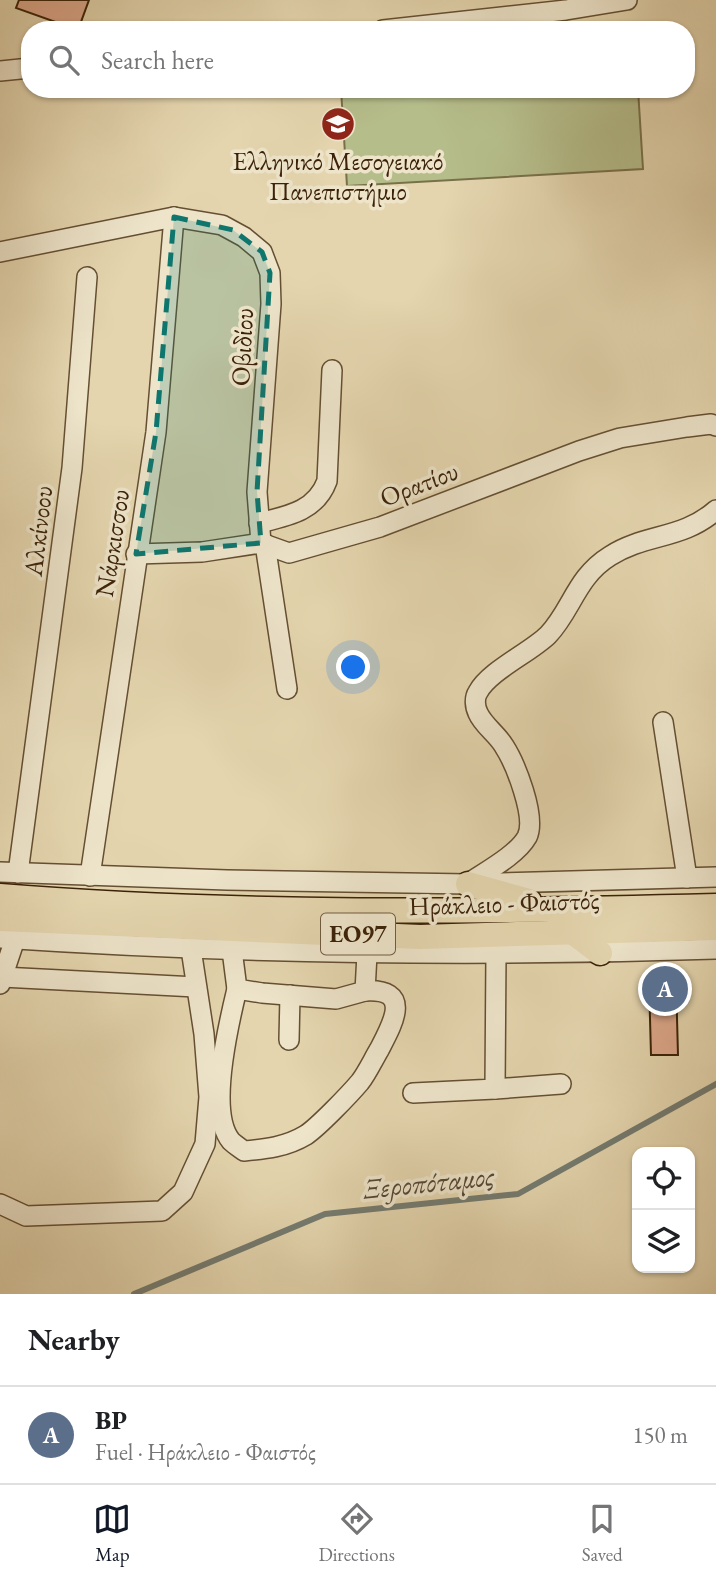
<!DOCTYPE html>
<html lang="en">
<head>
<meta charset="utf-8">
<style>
	body { margin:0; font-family:"EB Garamond",serif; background:#f2f2f2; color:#202124 }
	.controls { position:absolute; right:21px; bottom:21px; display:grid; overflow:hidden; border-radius:14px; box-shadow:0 2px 5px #0004 }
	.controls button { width:63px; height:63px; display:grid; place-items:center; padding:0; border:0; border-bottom:2px solid #e0e0e0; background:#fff; color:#202124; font:35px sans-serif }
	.you { position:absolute; left:354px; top:668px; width:24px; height:24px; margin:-18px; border:5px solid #fff; border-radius:50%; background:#1a73e8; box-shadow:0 0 0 10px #1a73e833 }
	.badge { display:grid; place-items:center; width:46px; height:46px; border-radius:50%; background:#111827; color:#fff; font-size:23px; font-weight:700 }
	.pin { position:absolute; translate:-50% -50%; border:4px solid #fff; box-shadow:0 2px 7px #0006 }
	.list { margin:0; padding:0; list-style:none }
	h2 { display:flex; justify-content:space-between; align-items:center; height:91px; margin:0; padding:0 28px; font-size:30px }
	h2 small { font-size:23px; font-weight:400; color:#757577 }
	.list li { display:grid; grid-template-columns:46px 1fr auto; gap:21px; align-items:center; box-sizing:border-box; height:98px; padding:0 28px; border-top:2px solid #e0e0e0 }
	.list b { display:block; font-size:26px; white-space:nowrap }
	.list p { margin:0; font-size:23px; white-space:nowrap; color:#757577 }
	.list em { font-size:23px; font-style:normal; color:#757577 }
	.icon { flex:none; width:38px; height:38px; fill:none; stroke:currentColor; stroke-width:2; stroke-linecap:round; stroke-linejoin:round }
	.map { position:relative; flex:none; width:716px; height:1294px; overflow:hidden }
	.search { position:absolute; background:#fff; box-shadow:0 2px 5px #0004; left:21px; right:21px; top:21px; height:77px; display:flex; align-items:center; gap:18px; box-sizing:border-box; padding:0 24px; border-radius:28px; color:#757577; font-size:26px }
	.sheet { height:189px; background:#fff }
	nav { display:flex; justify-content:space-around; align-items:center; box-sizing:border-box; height:98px; border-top:2px solid #e0e0e0; background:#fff; font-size:19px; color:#757577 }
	nav a { display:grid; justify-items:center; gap:4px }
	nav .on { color:#111827 }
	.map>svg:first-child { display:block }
</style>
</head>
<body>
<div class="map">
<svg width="716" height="1294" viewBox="0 0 716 1294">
	<rect width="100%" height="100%" fill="#e4d5ae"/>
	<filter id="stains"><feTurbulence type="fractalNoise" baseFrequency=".00286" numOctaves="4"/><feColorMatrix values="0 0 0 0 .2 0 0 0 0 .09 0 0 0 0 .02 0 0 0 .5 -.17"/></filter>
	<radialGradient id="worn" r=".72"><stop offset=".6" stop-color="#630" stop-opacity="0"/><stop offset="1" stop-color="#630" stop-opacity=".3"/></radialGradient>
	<polygon fill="#b5bd8a" stroke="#787049" stroke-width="2" points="341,89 638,89 643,169 347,186"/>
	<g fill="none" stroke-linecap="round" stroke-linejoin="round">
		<polyline stroke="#747b70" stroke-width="6" points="134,1294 325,1214 518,1194 716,1084"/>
	</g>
	<g fill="#dda88b" stroke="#3b2208" stroke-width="2">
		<polygon points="19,0 89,0 78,30 16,8"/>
		<polygon points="676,981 678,1055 651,1055 649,982"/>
	</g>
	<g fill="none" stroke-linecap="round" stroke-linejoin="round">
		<g stroke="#654f32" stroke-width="22">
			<g id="minor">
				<polyline points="383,30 566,10 627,0"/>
				<polyline points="0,71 30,68"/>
				<polyline points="0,252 174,217 222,225 244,237 262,252 270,273 271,304 257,492 261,543"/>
				<path d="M259,523C288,516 316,511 327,481L332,370"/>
				<polyline points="265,544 287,689"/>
				<polyline points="136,554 202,552 261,543 289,553 380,527 579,451 620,438 687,427 711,424 716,426"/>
				<polyline points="663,722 687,878"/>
				<polyline points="0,872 227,880 468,884 716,877"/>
				<polyline points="18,873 72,468 87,277"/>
				<polyline points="90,876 156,432 174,217"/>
				<path d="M469,883C485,872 517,855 527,837C537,817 515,763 504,746C497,734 483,725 478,713C475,707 474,698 478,692C489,671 531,652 548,635C572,610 576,577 610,556C646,533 682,540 716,510"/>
				<path d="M0,938C239,954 477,957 716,949"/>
				<polyline points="232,950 237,989 262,993 336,999 365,991 367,954"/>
				<polyline points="2,977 196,987"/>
				<polyline points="0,984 15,939"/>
				<path d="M237,989C229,1022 207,1112 231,1141C234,1144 240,1148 244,1151C266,1149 286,1147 306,1135C318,1127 349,1095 360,1082C367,1073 373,1060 379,1050C392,1025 414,988 365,991"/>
				<polyline points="289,1040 290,995"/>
				<polyline points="495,1089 561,1084"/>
				<polyline points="413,1093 495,1089 496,953"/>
				<polyline points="0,1204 26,1216 162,1211 183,1192 205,1144 209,1097 204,1034 191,949"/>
			</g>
		</g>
		<g stroke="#3b2208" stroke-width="27">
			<g id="major">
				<polyline points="468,884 529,901"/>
				<path d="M0,896C238,915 477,912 716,906"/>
				<polyline points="0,919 420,937 716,928"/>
				<polyline points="571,931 600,953"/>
			</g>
		</g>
		<use href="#minor" stroke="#ede4ca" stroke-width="19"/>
		<use href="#major" stroke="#e4d5ae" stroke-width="24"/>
	</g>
	<path fill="#0f766e" fill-opacity="0.2" stroke="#0f766e" stroke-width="5" stroke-dasharray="14 9" stroke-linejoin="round" d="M174,217L233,230L262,252L270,273L257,492L261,543L136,554L156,432Z"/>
	<defs>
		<g id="university-disc" transform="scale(1.75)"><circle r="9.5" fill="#8f2418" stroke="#ede4ca"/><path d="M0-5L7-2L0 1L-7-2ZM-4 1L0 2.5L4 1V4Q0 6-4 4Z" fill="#fff"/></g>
	</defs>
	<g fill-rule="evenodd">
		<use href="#university-disc" x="338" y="124"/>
	</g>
	<g text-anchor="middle" stroke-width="7" stroke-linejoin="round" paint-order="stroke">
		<rect fill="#ede4ca" stroke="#705c42" stroke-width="2" x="321" y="913.5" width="74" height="41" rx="5"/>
		<g font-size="24" font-weight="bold" fill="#3b2208">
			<text x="358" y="942">ΕΟ97</text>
		</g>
		<g font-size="26" fill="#3b2208" stroke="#ede4ca">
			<text x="338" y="170">Ελληνικό Μεσογειακό<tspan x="338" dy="30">Πανεπιστήμιο</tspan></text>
		</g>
		<g font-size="26" fill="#3b2208" stroke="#ede4ca">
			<text transform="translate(242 347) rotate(-87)" y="9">Οβιδίου</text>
			<text transform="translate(419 484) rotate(-21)" y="9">Ορατίου</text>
			<text transform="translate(38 531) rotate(-83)" y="9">Αλκίνοου</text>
			<text transform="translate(112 543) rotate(-81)" y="9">Νάρκισσου</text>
			<text transform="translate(504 903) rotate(-2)" y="9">Ηράκλειο - Φαιστός</text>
		</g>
		<g font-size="28" font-style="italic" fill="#534734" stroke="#ede4ca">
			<text transform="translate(429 1182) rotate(-6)" y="10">Ξεροπόταμος</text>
		</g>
	</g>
	<rect width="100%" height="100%" filter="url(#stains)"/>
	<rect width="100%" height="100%" fill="url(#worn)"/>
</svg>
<div class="controls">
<button><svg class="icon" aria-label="locate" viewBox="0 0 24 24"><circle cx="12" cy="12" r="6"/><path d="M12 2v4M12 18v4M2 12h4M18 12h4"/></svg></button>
<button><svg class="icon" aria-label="layers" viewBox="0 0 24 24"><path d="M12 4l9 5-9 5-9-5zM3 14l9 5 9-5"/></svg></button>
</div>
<div class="you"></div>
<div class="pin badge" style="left:665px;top:989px;background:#5c6f8a">A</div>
<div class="search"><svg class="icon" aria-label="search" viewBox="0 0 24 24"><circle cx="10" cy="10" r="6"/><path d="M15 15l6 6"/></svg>Search here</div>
</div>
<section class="sheet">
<h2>Nearby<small></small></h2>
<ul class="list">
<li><span class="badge" style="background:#5c6f8a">A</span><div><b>BP</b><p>Fuel · Ηράκλειο - Φαιστός</p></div><em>150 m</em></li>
</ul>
</section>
<nav>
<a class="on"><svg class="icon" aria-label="map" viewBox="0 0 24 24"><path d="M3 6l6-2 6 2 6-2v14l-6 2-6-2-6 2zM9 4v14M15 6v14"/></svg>Map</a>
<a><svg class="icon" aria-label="directions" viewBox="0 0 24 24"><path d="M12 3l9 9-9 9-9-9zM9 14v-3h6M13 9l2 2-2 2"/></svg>Directions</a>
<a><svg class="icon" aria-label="saved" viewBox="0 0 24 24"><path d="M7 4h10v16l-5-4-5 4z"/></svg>Saved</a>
</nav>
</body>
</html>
